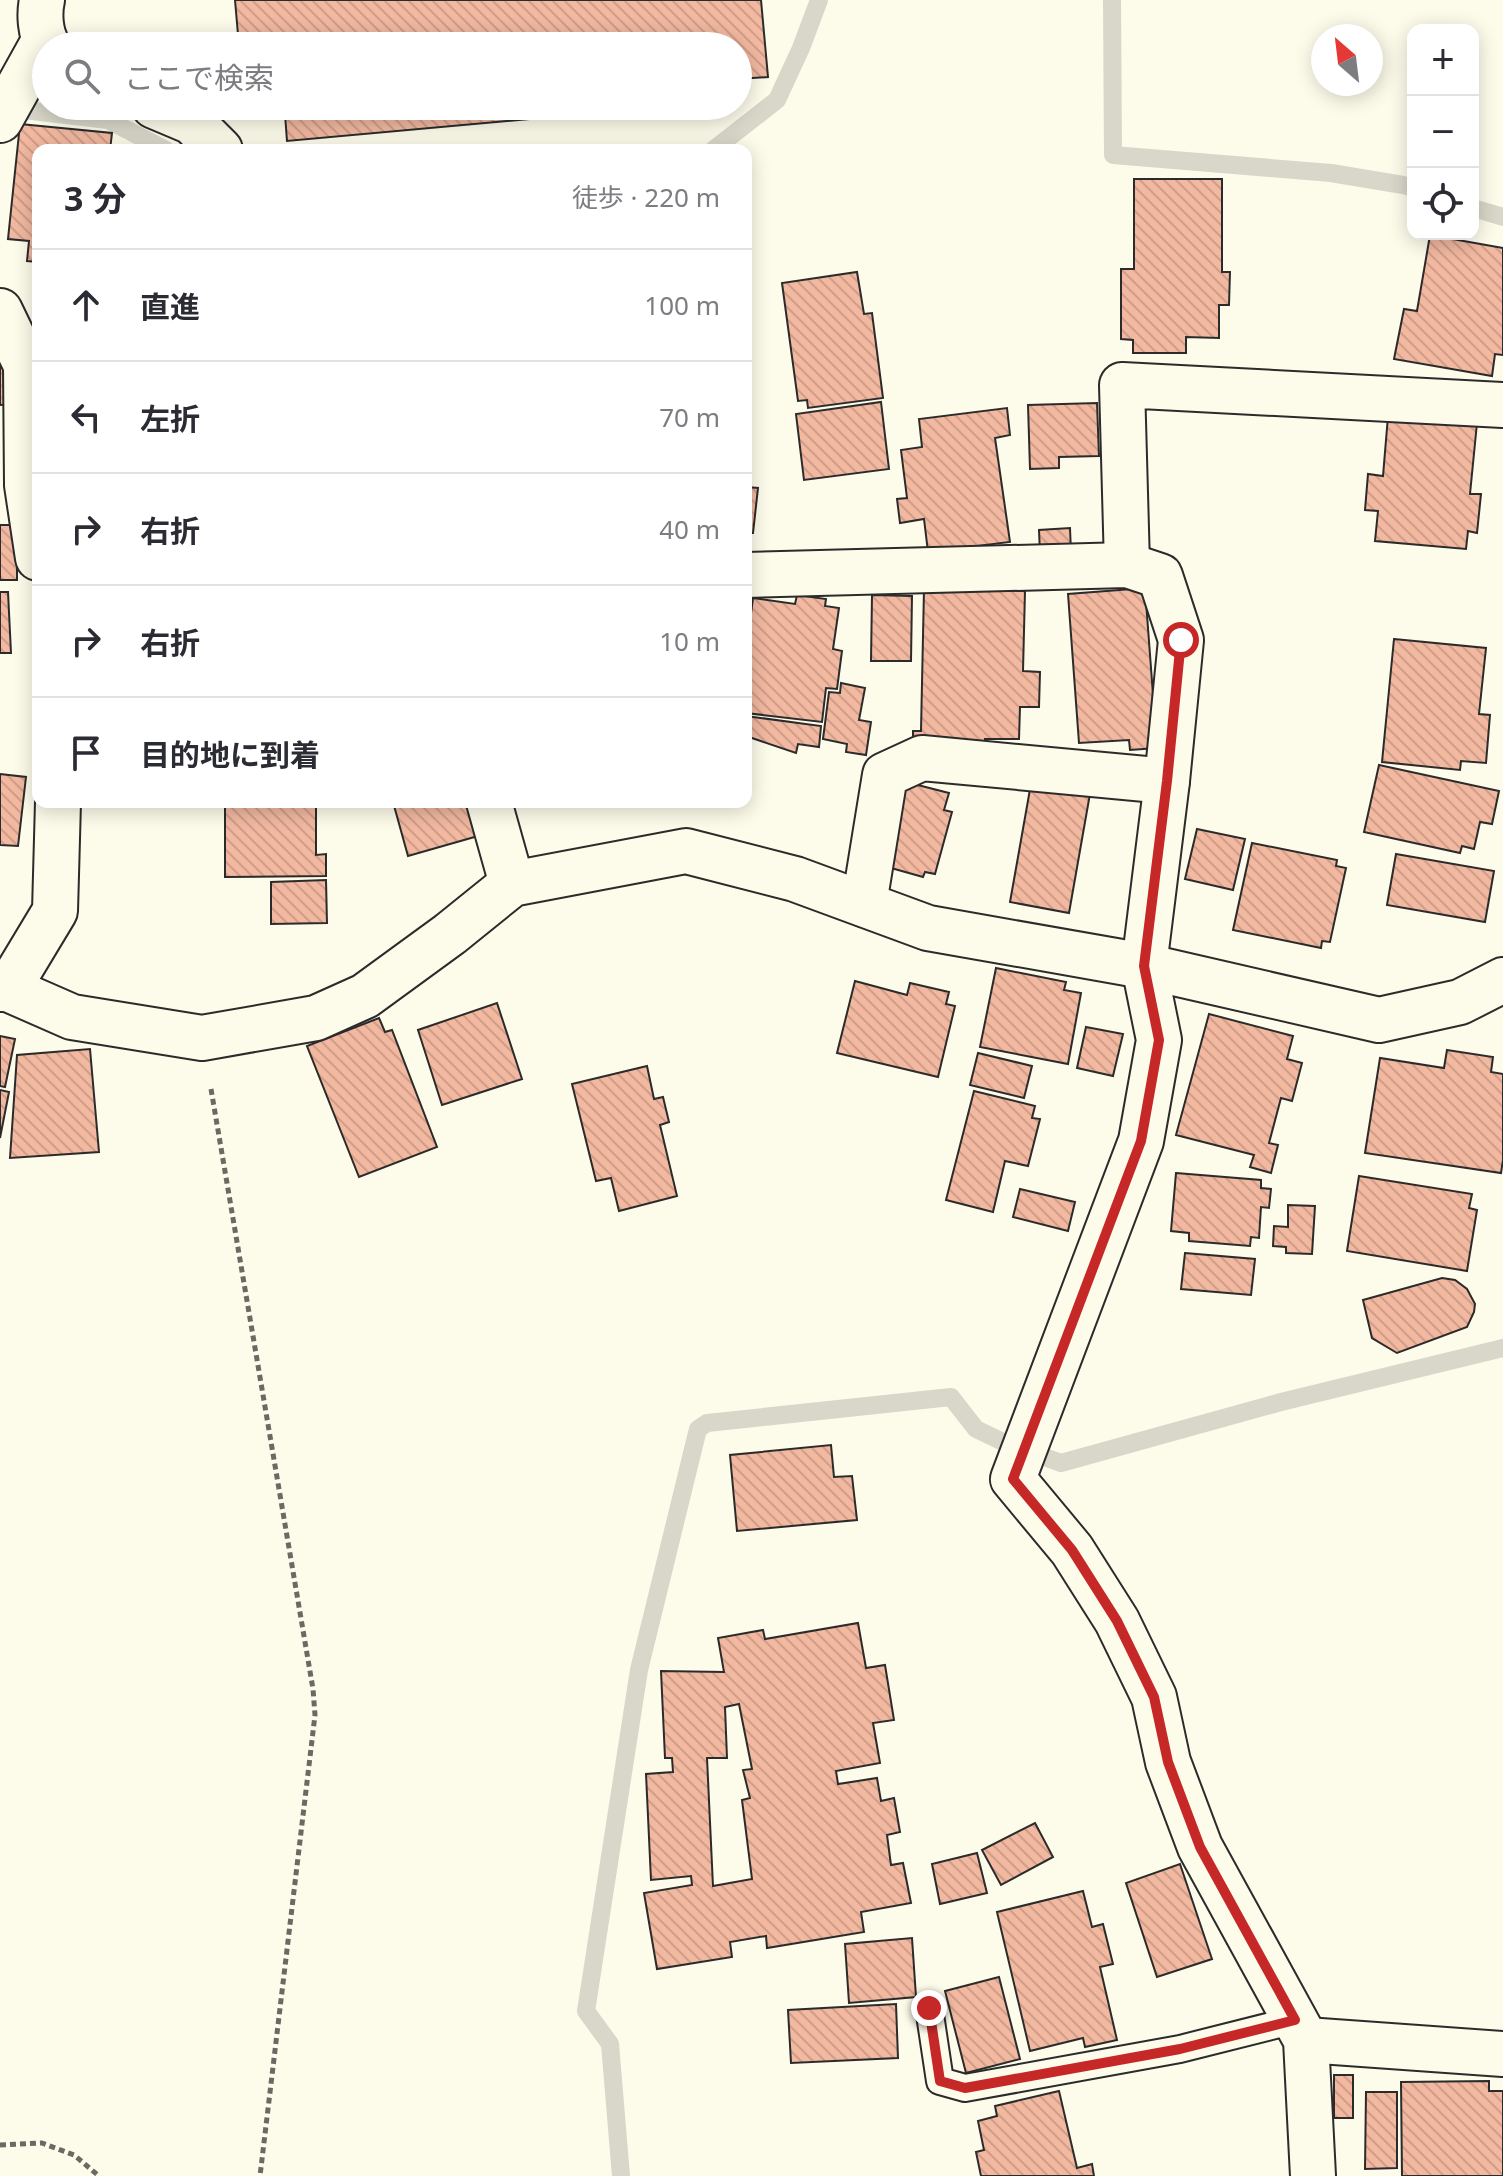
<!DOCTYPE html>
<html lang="ja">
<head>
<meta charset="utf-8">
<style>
	body { margin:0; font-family:"Noto Sans","Noto Sans JP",sans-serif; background:#f7f7f7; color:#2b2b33 }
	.controls { position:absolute; right:24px; top:24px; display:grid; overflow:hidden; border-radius:16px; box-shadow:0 4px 20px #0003 }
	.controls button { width:72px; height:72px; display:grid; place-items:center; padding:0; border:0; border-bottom:2px solid #e1e1e2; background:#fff; color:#2b2b33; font:40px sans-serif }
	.compass { position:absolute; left:1311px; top:24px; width:72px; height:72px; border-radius:50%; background:#fff; box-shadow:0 4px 20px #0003; rotate:332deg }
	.stop { position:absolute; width:24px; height:24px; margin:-18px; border:6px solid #c62828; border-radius:50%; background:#fff }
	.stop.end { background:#c62828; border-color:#fff; box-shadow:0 2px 8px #0008 }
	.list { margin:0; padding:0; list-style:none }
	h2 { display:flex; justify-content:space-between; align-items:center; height:104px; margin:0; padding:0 32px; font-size:34px }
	h2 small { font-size:26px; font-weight:400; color:#7c7c81 }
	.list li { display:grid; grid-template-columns:52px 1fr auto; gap:24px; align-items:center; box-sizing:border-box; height:112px; padding:0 32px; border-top:2px solid #e1e1e2 }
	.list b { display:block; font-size:30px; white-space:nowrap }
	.list em { font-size:26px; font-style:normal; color:#7c7c81 }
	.icon { flex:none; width:44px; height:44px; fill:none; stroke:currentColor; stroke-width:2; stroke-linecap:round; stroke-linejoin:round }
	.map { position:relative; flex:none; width:1503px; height:2176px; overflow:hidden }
	.search { position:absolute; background:#fff; box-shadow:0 4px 20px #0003; left:32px; top:32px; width:720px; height:88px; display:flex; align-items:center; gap:20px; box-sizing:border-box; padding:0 28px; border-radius:44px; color:#7c7c81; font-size:30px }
	.panel { position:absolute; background:#fff; box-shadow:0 4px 20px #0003; left:32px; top:144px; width:720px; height:664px; border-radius:16px }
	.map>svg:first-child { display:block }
</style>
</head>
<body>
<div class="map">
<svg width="1503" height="2176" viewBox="0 0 1503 2176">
	<defs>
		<pattern id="building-back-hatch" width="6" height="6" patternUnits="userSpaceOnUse" patternTransform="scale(2)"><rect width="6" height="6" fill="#f2b8a0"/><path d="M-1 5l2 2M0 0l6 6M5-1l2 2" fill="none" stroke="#d09e8a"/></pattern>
	</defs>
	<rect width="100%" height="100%" fill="#fdfbea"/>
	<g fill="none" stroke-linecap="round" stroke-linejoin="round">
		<g stroke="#d8d7c9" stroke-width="18">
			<polyline points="1112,0 1113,155 1331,173 1403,185 1413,188"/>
			<polyline points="7,108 108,120 166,150"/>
			<polyline points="713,150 777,100 801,48 819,0"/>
			<polyline points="1473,208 1503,217"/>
			<polyline points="621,2176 610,2044 586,2011 639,1670 698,1429 707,1423 951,1397 976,1429 1003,1442 1061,1463 1281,1402 1503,1348"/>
		</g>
	</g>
	<g fill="url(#building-back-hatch)" stroke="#2b2b2b" stroke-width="2" fill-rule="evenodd">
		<polygon points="235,0 761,0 768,77 738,79 738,46 239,46"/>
		<polygon points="245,106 672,106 287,141 285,114 246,117"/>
		<polygon points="20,124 112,133 110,150 38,150 38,262 27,261 29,241 8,239"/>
		<polygon points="1134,179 1222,179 1222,272 1230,272 1229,305 1219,305 1219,338 1186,337 1186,353 1133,353 1133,340 1121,339 1121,269 1134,269"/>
		<polygon points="1430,235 1503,248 1503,355 1495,354 1492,376 1394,359 1404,309 1417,311"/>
		<polygon points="857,272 864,314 872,313 883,398 808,408 807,400 798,401 782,283"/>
		<polygon points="0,354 10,404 0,405"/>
		<polygon points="881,402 889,469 804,480 796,414"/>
		<polygon points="1097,403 1099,456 1059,457 1059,468 1030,469 1028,405"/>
		<polygon points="1007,408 1010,435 995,438 1010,542 928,552 924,519 900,523 897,499 907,498 901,450 922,447 919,419"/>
		<polygon points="1388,416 1477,423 1470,494 1481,494 1477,533 1468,531 1466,549 1375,541 1378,511 1365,510 1368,474 1383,476"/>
		<polygon points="746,487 758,488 753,533 746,533"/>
		<rect x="0" y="525" width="17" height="55"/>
		<polygon points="1070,528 1071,552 1040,554 1039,530"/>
		<polygon points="1145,588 1157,748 1130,750 1129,740 1079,743 1068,594"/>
		<polygon points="924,589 1025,591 1023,671 1040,672 1039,707 1020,707 1019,739 985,739 984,756 913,755 913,731 921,731"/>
		<polygon points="0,592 8,592 11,653 0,653"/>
		<polygon points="797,595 826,599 825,606 839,608 833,649 842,651 837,689 826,688 822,722 746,713 746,652 753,598 795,604"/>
		<polygon points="872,595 912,596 911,661 871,661"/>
		<polygon points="1394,639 1486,648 1479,714 1490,715 1486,763 1461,761 1460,770 1382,762"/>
		<polygon points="841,683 865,688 859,720 871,722 866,755 846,752 847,744 823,739 829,692 840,693"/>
		<polygon points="746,716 821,726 819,747 798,744 796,753 746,736"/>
		<polygon points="1379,765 1499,791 1492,824 1480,822 1474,849 1462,846 1460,853 1364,832"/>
		<polygon points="0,774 26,777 18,846 0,845"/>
		<polygon points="1032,778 1091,788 1069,913 1010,902"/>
		<polygon points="906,782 949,793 944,810 952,812 935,874 925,872 923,877 884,866"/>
		<polygon points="225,802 326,802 326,806 316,806 316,855 326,854 326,876 225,877"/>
		<polygon points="393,802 469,802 478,836 408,856"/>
		<polygon points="1197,829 1245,839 1233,890 1185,879"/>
		<polygon points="1252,843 1337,860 1336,866 1346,868 1330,942 1322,941 1321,948 1233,930"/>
		<polygon points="1396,854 1494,871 1485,922 1387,905"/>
		<polygon points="326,880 327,923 271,924 271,882"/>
		<polygon points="996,968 1066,982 1064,990 1081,993 1068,1064 980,1047"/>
		<polygon points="855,981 907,995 910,983 949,992 946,1004 955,1006 938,1077 837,1053"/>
		<polygon points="497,1003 522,1079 442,1105 418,1030"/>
		<polygon points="1209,1014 1293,1036 1287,1059 1302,1063 1292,1101 1281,1098 1269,1143 1278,1145 1271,1173 1250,1167 1254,1155 1176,1135"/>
		<polygon points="379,1018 385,1032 392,1030 437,1147 359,1177 307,1046"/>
		<polygon points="1086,1027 1123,1034 1113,1076 1077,1068"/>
		<polygon points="0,1036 15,1039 5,1087 0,1086"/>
		<polygon points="90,1049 99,1152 10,1158 17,1055"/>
		<polygon points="1447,1050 1493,1057 1491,1072 1503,1074 1503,1160 1501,1173 1365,1153 1380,1058 1444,1068"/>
		<polygon points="978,1053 1032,1066 1024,1098 970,1085"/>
		<polygon points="647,1066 654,1099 663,1097 669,1122 660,1125 677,1196 619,1211 611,1178 596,1181 572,1084"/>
		<polygon points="0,1090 9,1092 0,1138"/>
		<polygon points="974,1091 1035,1106 1032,1118 1040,1119 1028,1166 1005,1161 993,1212 946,1200"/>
		<polygon points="1176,1173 1261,1180 1261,1188 1271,1189 1269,1208 1261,1207 1259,1238 1251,1237 1250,1246 1189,1241 1189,1233 1171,1231"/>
		<polygon points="1359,1176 1472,1194 1469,1208 1477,1210 1467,1271 1347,1251"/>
		<polygon points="1020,1189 1075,1202 1068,1231 1013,1217"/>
		<polygon points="1288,1205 1315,1206 1312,1254 1286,1253 1286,1247 1273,1246 1274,1226 1288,1227"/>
		<polygon points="1185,1253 1255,1259 1251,1295 1181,1289"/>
		<polygon points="1442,1278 1455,1280 1467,1289 1475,1304 1474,1312 1467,1327 1397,1353 1372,1338 1363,1300"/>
		<polygon points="831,1445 834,1477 852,1476 857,1520 737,1531 730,1455"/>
		<path d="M858,1623L866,1668L885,1665L894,1720L873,1723L880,1763L836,1771L838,1784L877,1778L881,1801L894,1798L900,1832L887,1835L891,1865L903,1863L911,1903L861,1912L864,1932L767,1948L766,1936L730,1942L732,1957L657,1969L644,1893L692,1885L691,1876L651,1880L646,1774L673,1772L672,1758H665L661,1671L724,1672L718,1638L763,1630L765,1639ZM739,1704L752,1769L743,1770L750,1798L742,1800L752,1879L713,1886L707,1758H727L725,1707Z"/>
		<polygon points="1035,1823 1053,1857 1001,1885 982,1850"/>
		<polygon points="977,1853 987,1893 940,1904 932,1864"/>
		<polygon points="1180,1864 1212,1959 1157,1977 1126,1883"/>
		<polygon points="1083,1891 1092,1927 1103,1924 1113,1964 1100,1967 1117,2040 1085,2047 1083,2038 1030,2051 997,1912"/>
		<polygon points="912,1938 916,1997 849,2003 845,1944"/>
		<polygon points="999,1977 1020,2059 966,2073 945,1991"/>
		<polygon points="896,2004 898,2058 791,2063 788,2010"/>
		<rect x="1334" y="2075" width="19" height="43"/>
		<polygon points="1489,2081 1489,2091 1503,2091 1503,2176 1402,2176 1401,2082"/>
		<polygon points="1059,2091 1077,2168 1092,2164 1094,2176 981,2176 976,2152 984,2150 978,2121 997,2116 995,2106"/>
		<polygon points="1366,2092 1397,2092 1397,2168 1365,2169"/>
	</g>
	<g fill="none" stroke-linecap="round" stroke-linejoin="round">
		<g stroke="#2b2b2b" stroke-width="30">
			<polyline id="lane" points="929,2008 940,2081 965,2088 1180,2049 1295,2020"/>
		</g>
		<g stroke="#2b2b2b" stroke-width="48">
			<g id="street">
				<path d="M42,0C39,14 40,33 48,46"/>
				<polyline points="154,106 192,122 220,150"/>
				<polyline points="0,120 44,41"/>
				<polyline points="0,311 26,365 27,485 38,558"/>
				<polyline points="1127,565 1122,385 1503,405"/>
				<polyline points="746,575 1127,565 1160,576 1181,640 1167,781 1144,966 1159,1040 1141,1141 1013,1479 1072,1550 1117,1621 1154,1697 1168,1762 1200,1847 1306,2040 1313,2176"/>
				<polyline points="489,802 512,884"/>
				<polyline points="864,904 885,775 922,758 1167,781"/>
				<polyline points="0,989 8,989 72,1017 202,1038 316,1018 365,996 450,934 512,884 686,851 795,879 928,928 1144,966 1379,1020 1460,1002 1503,980"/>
				<polyline points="8,989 55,911 58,802"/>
				<polyline points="1306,2040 1503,2054"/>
			</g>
		</g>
		<g stroke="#6a6964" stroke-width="5" stroke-dasharray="6 4" stroke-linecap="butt">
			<polyline points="211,1089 313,1689 315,1715 260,2176"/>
			<polyline points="0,2145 42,2143 74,2155 99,2176"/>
		</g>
		<use href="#lane" stroke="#fdfbea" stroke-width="26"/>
		<use href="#street" stroke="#fdfbea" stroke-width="44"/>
	</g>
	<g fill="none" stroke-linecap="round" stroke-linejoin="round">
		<polyline stroke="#c62828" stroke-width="10" points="929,2008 940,2081 965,2088 1180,2049 1295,2020 1200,1847 1168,1762 1154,1697 1117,1621 1072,1550 1013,1479 1141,1141 1159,1040 1144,966 1167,781 1181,640"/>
	</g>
</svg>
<div class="controls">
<button>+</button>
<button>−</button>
<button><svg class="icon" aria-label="locate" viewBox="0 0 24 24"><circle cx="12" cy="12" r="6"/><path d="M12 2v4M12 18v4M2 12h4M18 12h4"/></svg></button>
</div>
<svg class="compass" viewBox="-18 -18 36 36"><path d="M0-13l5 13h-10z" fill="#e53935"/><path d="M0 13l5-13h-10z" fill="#7c7c81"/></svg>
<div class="stop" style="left:1181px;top:640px"></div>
<div class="stop end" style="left:929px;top:2008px"></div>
<div class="search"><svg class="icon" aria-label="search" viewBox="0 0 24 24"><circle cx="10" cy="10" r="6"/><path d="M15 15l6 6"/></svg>ここで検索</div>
<section class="panel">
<h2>3 分<small>徒歩 · 220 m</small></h2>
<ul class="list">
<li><svg class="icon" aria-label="ahead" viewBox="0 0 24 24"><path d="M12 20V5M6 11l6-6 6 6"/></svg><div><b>直進</b></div><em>100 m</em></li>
<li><svg class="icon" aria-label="left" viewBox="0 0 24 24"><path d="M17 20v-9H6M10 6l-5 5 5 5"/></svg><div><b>左折</b></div><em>70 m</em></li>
<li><svg class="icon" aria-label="right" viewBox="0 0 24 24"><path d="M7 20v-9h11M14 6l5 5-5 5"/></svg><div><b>右折</b></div><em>40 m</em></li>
<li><svg class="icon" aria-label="right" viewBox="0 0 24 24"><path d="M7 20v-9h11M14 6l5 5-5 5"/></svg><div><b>右折</b></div><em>10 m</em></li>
<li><svg class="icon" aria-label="arrive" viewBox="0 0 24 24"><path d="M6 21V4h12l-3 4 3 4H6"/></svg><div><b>目的地に到着</b></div></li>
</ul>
</section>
</div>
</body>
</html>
